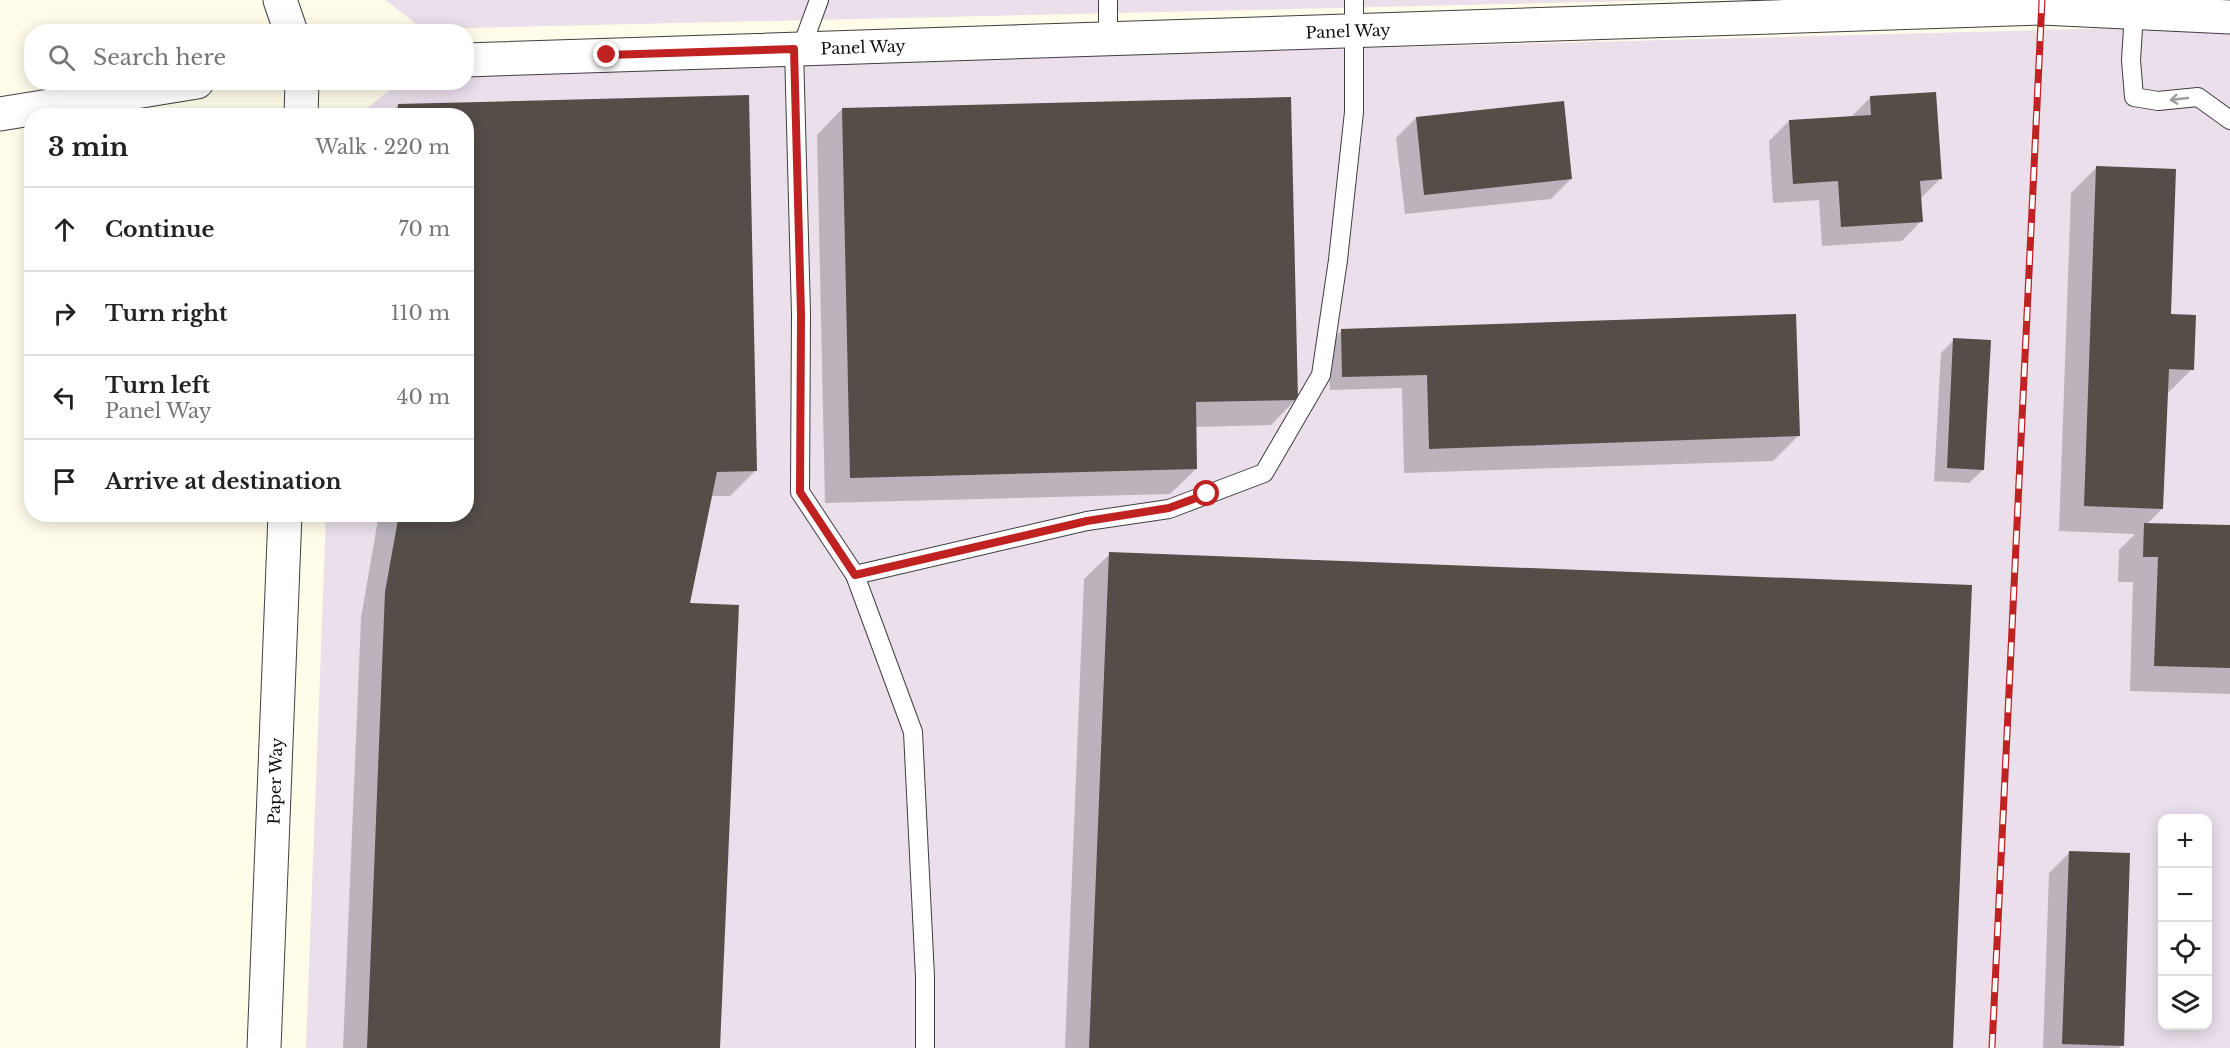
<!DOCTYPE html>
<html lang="en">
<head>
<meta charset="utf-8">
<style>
	body { margin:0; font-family:"Libre Baskerville",serif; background:#f6f6f6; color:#222 }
	.controls { position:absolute; right:18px; bottom:18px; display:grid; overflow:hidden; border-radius:12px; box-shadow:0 3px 15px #0003 }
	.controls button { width:54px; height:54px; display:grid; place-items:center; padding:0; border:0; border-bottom:2px solid #e0e0e0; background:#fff; color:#222; font:30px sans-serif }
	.stop { position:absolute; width:18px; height:18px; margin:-14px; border:4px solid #bf2221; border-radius:50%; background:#fff }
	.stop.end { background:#bf2221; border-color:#fff; box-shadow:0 2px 6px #0008 }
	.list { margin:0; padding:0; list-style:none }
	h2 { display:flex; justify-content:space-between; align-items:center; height:78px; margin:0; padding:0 24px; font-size:26px }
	h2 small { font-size:20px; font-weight:400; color:#767676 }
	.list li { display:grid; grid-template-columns:39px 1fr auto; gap:18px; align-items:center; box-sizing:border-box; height:84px; padding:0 24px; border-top:2px solid #e0e0e0 }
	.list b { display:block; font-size:22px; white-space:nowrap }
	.list p { margin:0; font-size:20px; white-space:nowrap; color:#767676 }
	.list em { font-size:20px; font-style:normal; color:#767676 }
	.icon { flex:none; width:33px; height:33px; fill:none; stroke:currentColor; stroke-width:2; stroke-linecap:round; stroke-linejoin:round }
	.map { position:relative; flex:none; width:2230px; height:1048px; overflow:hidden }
	.search { position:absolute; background:#fff; box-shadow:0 3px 15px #0003; left:24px; top:24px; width:450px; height:66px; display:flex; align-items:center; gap:15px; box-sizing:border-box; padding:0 21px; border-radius:24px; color:#767676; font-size:22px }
	.panel { position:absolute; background:#fff; box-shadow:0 3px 15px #0003; left:24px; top:108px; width:450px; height:414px; border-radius:24px }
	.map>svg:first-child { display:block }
</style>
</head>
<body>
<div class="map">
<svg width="2230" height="1048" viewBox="0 0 2230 1048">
	<rect width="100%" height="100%" fill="#fffcea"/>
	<g fill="#eadfeb" fill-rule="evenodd">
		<polygon points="385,0 1678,0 423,29"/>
		<path d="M2230,25V1048H306L326,515L466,514V116L359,115L398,83L466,82L467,72ZM2162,818H2208V1026H2162Z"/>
	</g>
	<g fill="#0003">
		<polygon points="748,97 755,471 730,496 711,496 688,605 719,1048 343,1048 361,618 379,514 466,514 466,116 388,116 398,105"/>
		<polygon points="1871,97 1940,179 1920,199 1921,221 1902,241 1822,246 1819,200 1773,203 1769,141 1789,121 1851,117"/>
		<polygon points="842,109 1296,399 1271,425 1195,427 1196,469 1170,494 825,503 817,135"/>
		<polygon points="1416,118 1571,179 1551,199 1405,214 1396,138"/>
		<polygon points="2097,167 2169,315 2192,369 2166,395 2162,509 2146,525 2230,527 2230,694 2130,691 2133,582 2118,582 2119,550 2135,534 2059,531 2071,193"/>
		<polygon points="1342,330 1798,436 1773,461 1404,473 1402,388 1330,390 1328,344"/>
		<polygon points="1954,340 1983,470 1969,483 1934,481 1941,353"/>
		<polygon points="1110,554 1952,1048 1065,1048 1084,579"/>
		<polygon points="2069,853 2122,1045 2119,1048 2043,1048 2049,873"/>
	</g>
	<g fill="#544d48">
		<polygon points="1936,92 1942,179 1920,181 1923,222 1841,227 1838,181 1793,184 1789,120 1871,115 1870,96"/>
		<polygon points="749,95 757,471 717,472 690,603 739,605 720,1048 367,1048 385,592 399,514 466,514 466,116 398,116 398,104"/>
		<polygon points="1291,97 1298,400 1196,402 1197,469 850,478 842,108"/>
		<polygon points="1564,101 1572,179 1424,195 1416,117"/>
		<polygon points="2096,166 2176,169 2171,314 2196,315 2194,370 2169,369 2163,509 2084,506"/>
		<polygon points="1796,314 1800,436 1429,449 1427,375 1342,377 1341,329"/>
		<polygon points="1953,338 1991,340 1984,470 1947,468"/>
		<polygon points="2144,523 2230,525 2230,668 2154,666 2158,557 2143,557"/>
		<polygon points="1109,552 1972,585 1953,1048 1089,1048"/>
		<polygon points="2069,851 2130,853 2124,1046 2062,1044"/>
	</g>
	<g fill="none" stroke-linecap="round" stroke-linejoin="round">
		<g stroke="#3f3f3f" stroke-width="20">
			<g id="lane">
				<polyline points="1108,0 1108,39"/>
				<polyline points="2134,13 2131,60 2134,97 2158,101 2198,97 2230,120"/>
				<polyline points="794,49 801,314 800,492 855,575 913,732 925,977 925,1048"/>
				<polyline points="801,49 819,0"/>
				<polyline points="855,575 1087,521 1169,509 1264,473 1321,375 1338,260 1354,112 1354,0"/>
			</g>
		</g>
		<g stroke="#3f3f3f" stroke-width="35">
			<g id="street">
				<polyline points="280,0 291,32"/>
				<polyline points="466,60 2042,8 2230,17"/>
				<polyline points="0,114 197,82"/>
				<polyline points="301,116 302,82"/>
				<polyline points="264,1048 285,514"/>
			</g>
		</g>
		<use href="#lane" stroke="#fff" stroke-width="18"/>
		<use href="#street" stroke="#fff" stroke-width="33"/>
		<g stroke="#bf2221" stroke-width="7">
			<polyline id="rail" points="1992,1048 2042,0"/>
		</g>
		<use href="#rail" stroke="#fff" stroke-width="4.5" stroke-dasharray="14" stroke-linecap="butt"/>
	</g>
	<defs><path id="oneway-shaft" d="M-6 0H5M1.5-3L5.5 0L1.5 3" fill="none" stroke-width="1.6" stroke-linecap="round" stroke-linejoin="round" transform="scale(1.5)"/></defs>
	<use stroke="#9e9e9e" href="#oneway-shaft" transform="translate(2179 99) rotate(174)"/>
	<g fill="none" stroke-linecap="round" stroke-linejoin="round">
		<polyline stroke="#bf2221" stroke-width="8" points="607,55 794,49 801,314 800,492 855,575 1087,521 1169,508 1207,494"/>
	</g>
	<g text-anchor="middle" stroke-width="6" stroke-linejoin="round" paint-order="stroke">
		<g font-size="16" fill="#0c0c0c" stroke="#fff">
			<text transform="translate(1348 31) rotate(-2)" y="6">Panel Way</text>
			<text transform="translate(863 47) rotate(-2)" y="6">Panel Way</text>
			<text transform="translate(275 781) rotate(-88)" y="6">Paper Way</text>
		</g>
	</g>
</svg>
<div class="controls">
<button>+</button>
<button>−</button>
<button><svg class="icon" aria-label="locate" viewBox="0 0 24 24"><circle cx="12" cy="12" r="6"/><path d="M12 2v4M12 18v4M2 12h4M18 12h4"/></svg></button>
<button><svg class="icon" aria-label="layers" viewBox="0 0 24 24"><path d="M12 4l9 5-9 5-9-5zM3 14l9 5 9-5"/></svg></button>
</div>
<div class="stop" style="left:1207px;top:494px"></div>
<div class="stop end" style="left:607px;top:55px"></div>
<div class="search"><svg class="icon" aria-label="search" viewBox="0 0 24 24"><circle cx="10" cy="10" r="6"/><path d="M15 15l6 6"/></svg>Search here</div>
<section class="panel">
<h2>3 min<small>Walk · 220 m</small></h2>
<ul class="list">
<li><svg class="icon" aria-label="ahead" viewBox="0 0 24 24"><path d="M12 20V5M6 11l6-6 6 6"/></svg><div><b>Continue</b></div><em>70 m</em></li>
<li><svg class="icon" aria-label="right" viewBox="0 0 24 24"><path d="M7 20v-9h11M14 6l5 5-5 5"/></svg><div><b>Turn right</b></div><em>110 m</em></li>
<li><svg class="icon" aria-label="left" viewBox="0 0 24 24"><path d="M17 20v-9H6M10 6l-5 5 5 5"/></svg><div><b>Turn left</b><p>Panel Way</p></div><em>40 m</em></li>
<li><svg class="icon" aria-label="arrive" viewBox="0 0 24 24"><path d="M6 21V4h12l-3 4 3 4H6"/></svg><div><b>Arrive at destination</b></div></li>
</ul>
</section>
</div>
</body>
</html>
